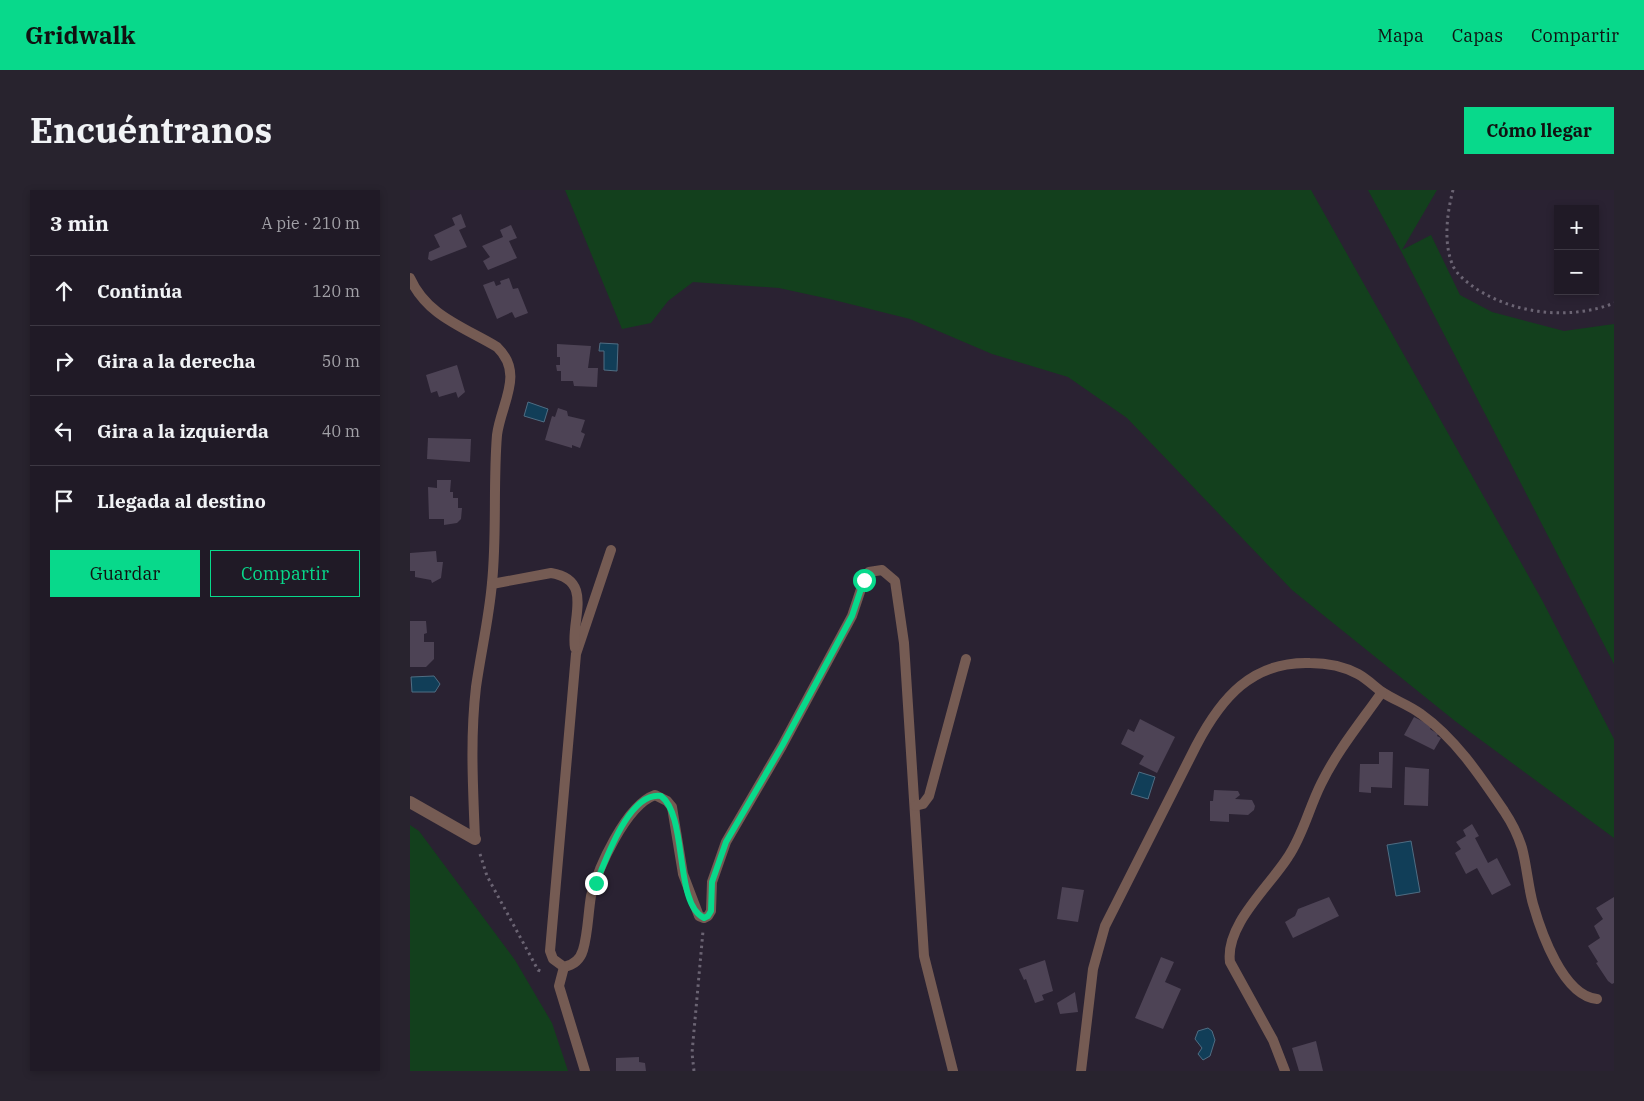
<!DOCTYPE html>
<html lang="es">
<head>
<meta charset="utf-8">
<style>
	body { margin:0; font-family:"IBM Plex Serif",serif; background:#28232e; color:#f1f3f6 }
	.controls { position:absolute; right:15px; top:15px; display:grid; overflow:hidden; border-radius:0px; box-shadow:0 2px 8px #0003 }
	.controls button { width:45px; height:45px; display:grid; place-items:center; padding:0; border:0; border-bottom:1px solid #3d3843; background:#201a26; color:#f1f3f6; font:25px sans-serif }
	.stop { position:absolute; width:15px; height:15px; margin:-11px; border:4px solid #08d98b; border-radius:50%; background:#fff }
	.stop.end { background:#08d98b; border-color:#fff; box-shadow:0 1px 5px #0008 }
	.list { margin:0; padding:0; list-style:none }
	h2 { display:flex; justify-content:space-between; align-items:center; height:65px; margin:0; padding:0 20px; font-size:21px }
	h2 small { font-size:16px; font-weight:400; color:#a2a1a7 }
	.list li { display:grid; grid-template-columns:32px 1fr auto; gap:15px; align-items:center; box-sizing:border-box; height:70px; padding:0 20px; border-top:1px solid #3d3843 }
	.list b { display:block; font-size:19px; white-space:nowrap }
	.list em { font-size:16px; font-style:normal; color:#a2a1a7 }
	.actions { display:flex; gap:10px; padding:15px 20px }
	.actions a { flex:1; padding:11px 0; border:1px solid #08d98b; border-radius:0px; text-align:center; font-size:18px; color:#08d98b }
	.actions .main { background:#08d98b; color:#111 }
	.icon { flex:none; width:28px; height:28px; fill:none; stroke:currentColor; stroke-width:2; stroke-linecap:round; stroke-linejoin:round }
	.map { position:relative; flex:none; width:1204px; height:881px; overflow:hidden; border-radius:0px }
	header { display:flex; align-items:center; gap:30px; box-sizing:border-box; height:70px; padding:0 25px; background:#08d98b; color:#111 }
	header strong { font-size:24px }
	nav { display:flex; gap:28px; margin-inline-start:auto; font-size:18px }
	.intro { display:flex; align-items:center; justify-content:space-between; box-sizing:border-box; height:120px; padding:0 30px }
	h1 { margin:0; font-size:35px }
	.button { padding:12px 22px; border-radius:0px; background:#08d98b; color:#111; font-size:18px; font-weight:700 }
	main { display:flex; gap:30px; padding:0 30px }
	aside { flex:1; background:#201a26; border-radius:0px; box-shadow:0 2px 8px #0003 }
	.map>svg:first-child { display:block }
</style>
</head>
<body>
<header>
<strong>Gridwalk</strong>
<nav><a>Mapa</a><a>Capas</a><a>Compartir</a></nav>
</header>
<div class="intro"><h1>Encuéntranos</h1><a class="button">Cómo llegar</a></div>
<main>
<aside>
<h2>3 min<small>A pie · 210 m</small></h2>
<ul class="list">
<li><svg class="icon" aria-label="ahead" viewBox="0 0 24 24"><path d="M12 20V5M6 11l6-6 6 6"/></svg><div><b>Continúa</b></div><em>120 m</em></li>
<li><svg class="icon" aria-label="right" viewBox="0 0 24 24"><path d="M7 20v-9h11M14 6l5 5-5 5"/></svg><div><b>Gira a la derecha</b></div><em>50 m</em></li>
<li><svg class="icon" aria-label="left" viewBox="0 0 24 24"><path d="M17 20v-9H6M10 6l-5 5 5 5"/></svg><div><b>Gira a la izquierda</b></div><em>40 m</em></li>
<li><svg class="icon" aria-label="arrive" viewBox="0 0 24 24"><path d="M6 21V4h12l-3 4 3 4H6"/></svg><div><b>Llegada al destino</b></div></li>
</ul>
<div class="actions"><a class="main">Guardar</a><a>Compartir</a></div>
</aside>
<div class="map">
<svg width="1204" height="881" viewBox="0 0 1204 881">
	<rect width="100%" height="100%" fill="#2a2232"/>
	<g fill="#13401d">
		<polygon points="155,0 901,0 1132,410 1204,549 1204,648 1045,531 882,400 717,228 658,187 582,164 500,129 424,110 369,98 283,92 258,111 241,133 212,139"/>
		<polygon points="958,0 1027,0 992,60 1021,45 1050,105 1082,122 1154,141 1204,134 1204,474 991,61"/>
		<polygon points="0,635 9,641 105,770 142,833 158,881 0,881"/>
	</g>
	<g fill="#113e58" stroke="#4f6d83">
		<polygon points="190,153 208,154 207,181 194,180 194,161 189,161"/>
		<polygon points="118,212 138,219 134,232 114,226"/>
		<polygon points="24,486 30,494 25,502 2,502 1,487"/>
		<polygon points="729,582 745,587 738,609 721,604"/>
		<polygon points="1001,651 1010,702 986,706 977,655"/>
		<polygon points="798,838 802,841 805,850 800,866 793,870 788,864 792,858 785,849 788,841"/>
	</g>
	<g fill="#4d4355">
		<polygon points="51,24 56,37 49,40 57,57 21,71 18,69 19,62 30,57 24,45 45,35 42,28"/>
		<polygon points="101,35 107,48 99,51 107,68 78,80 73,71 80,67 72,56 93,47 90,40"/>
		<polygon points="99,88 103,99 108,98 118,123 105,128 102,122 87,129 73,95 84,91 86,96 91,94 90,91"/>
		<polygon points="147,154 181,156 178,178 188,178 187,197 164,196 163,191 151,191 151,181 147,181 146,175 150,175 150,167 147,167"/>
		<polygon points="47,175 55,202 48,208 46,202 29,207 27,201 21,203 16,185"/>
		<polygon points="148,218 157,221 158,226 175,230 171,242 175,244 170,258 162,255 162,258 135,250 142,226 145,227"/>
		<polygon points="18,248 61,249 60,272 17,269"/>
		<polygon points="27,290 41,290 40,302 43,302 43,308 48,308 48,318 52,318 51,329 47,333 34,335 34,329 19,329 18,297 27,298"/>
		<polygon points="26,361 27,372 33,372 31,388 22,393 21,390 5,387 5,381 0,381 0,363"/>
		<polygon points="0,431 16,431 17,443 14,444 14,452 24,452 24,469 16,477 0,477"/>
		<polygon points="1004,527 1022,536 1020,539 1028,544 1027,546 1031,548 1024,560 994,545"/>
		<polygon points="730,529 765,547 747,583 729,574 734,566 711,554 718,539 724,542"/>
		<polygon points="969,562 983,562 982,598 961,597 961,603 949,602 950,574 969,574"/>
		<polygon points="995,577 1019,579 1018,616 994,615"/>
		<polygon points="804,600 828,601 830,605 825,609 842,610 845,616 844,620 838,625 819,624 819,632 800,631 800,611 803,611"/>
		<polygon points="1062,634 1069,646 1065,648 1078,673 1087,668 1101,695 1082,705 1067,678 1056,684 1045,663 1051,659 1046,652 1056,646 1053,640"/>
		<polygon points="652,697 674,700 668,732 647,729"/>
		<polygon points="919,707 929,726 883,748 875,732 885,726 888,719"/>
		<polygon points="1204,707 1204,793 1202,794 1198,791 1186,773 1188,772 1178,756 1190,748 1184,736 1193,729 1186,718"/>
		<polygon points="751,767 764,772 755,792 771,799 753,839 725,828"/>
		<polygon points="635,770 643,801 632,805 634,810 625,813 616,789 614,790 609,779"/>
		<polygon points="665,802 668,822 650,824 647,813"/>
		<polygon points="906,851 913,881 889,881 882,858"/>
		<polygon points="229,867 229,872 235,873 236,881 206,881 206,868"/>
	</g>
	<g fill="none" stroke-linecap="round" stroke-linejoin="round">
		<g stroke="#6b6473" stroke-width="3" stroke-dasharray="2.5 4" stroke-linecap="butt">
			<path d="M1043,0C1037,23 1033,53 1043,76C1047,84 1054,90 1061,95C1100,124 1160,131 1204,113"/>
			<polyline points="70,664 77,686 128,780 133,782"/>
			<polyline points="284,881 282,863 293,741"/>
		</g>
		<g stroke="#755b53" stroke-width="10">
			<path d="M0,88C17,126 54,137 87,157C115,184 91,213 87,245C83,294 87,344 82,393C79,428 71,462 66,497C60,548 63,598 65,649"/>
			<path d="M201,360L166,464L140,761L143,769L154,777C164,775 170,770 173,760C178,743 178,724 181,706C188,678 216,615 245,605L257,611L262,617L273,684L289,726L294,728L298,726L301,721L302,692L316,652L372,556L442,426L454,390L459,382L472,380L485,391L494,453L514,766L543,881"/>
			<path d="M82,394L141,383C185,390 160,431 165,458"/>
			<polyline points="505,616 513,614 519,606 556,469"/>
			<polyline points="154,777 149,796 175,881"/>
			<path d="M671,881L683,779L695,736L786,556C811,508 842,471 900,473C917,473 933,476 948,484C957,489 964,496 972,502C984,510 999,515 1011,524C1045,548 1071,587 1094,621C1102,633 1108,645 1112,658C1117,677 1118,696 1123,714C1131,742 1153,806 1187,809"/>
			<path d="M875,881L863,850L820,772C815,735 859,697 878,667C893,645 899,618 911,594C927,561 951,532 972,502"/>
		</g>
		<polyline stroke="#755b53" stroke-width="12" points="0,612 65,649"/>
	</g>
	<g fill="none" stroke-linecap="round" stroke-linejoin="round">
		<path stroke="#08d98b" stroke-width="6" d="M186,693C196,670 219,601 251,606C278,626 264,714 294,728L298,726L301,721L302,692L316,652L372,556L442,426L454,390"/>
	</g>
</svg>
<div class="controls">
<button>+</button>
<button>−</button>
</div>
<div class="stop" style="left:454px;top:390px"></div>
<div class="stop end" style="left:186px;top:693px"></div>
</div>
</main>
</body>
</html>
